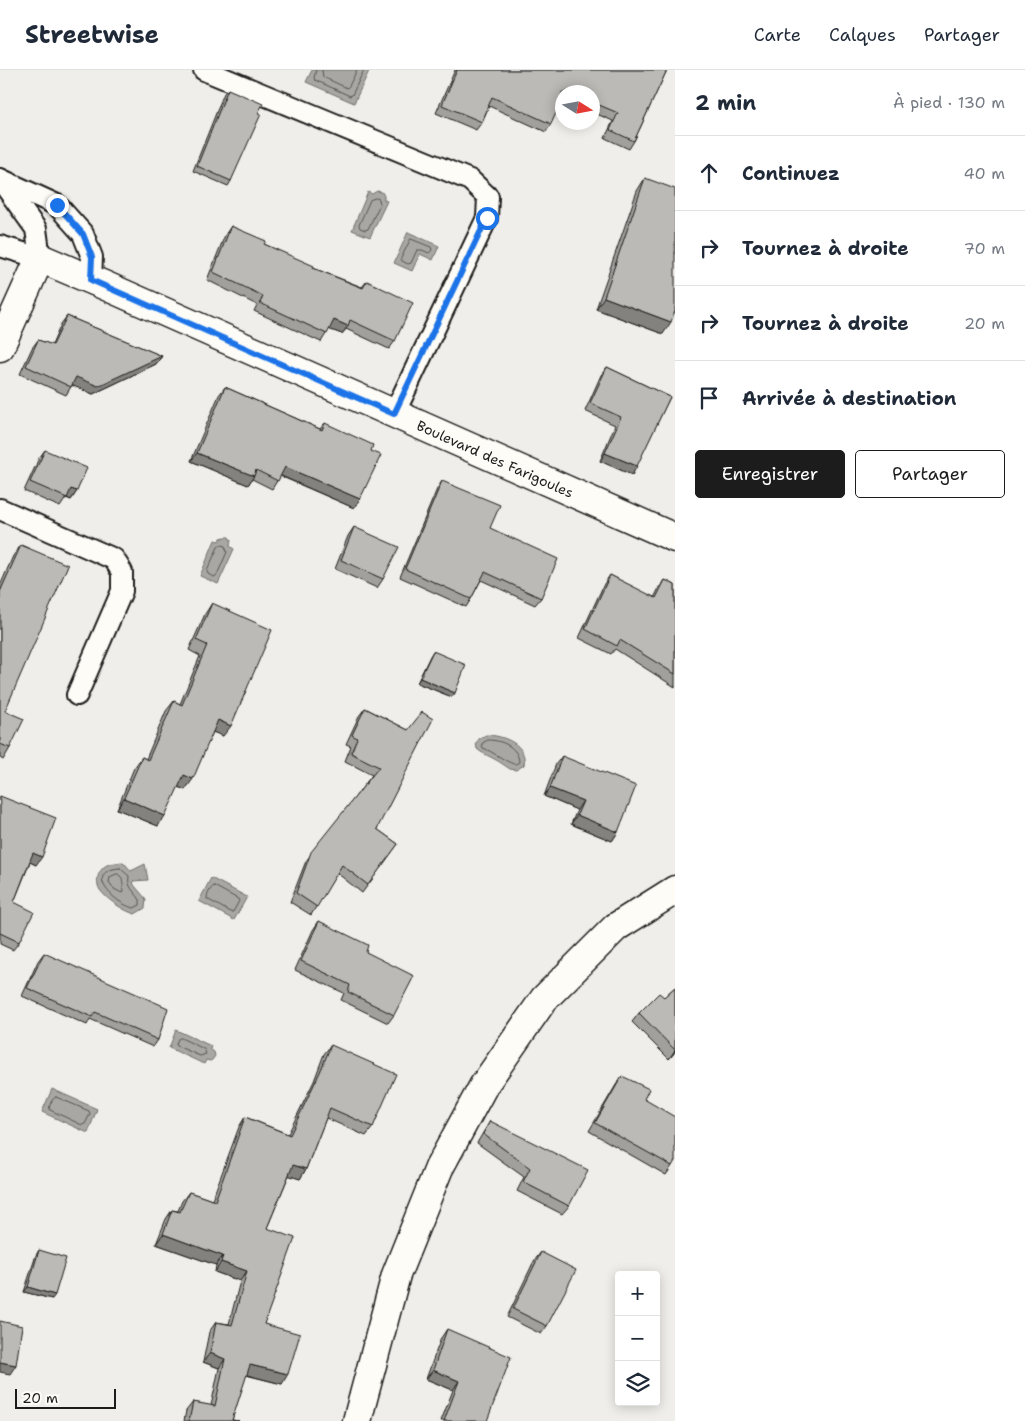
<!DOCTYPE html>
<html lang="fr">
<head>
<meta charset="utf-8">
<style>
	body { margin:0; font-family:"Shantell Sans",sans-serif; background:#f6f6f7; color:#1f2937 }
	.controls { position:absolute; right:15px; bottom:15px; display:grid; overflow:hidden; border-radius:5px; box-shadow:0 2px 12px #0003 }
	.controls button { width:45px; height:45px; display:grid; place-items:center; padding:0; border:0; border-bottom:1px solid #e0e1e3; background:#fff; color:#1f2937; font:25px sans-serif }
	.compass { position:absolute; left:555px; top:15px; width:45px; height:45px; border-radius:50%; background:#fff; box-shadow:0 2px 12px #0003; rotate:101deg }
	.scale { position:absolute; left:15px; bottom:12px; width:101px; box-sizing:border-box; padding-left:5px; border:2px solid #1c1c1c; border-top:0; font-size:14px; line-height:18px; white-space:nowrap; color:#1c1c1c; -webkit-text-stroke:4px #fdfcf7; paint-order:stroke }
	.stop { position:absolute; width:15px; height:15px; margin:-11px; border:4px solid #1a73e8; border-radius:50%; background:#fff }
	.stop.end { background:#1a73e8; border-color:#fff; box-shadow:0 1px 5px #0008 }
	.list { margin:0; padding:0; list-style:none }
	h2 { display:flex; justify-content:space-between; align-items:center; height:65px; margin:0; padding:0 20px; font-size:21px }
	h2 small { font-size:16px; font-weight:400; color:#747a83 }
	.list li { display:grid; grid-template-columns:32px 1fr auto; gap:15px; align-items:center; box-sizing:border-box; height:75px; padding:0 20px; border-top:1px solid #e0e1e3 }
	.list b { display:block; font-size:19px; white-space:nowrap }
	.list em { font-size:16px; font-style:normal; color:#747a83 }
	.actions { display:flex; gap:10px; padding:15px 20px }
	.actions a { flex:1; padding:11px 0; border:1px solid #1c1c1c; border-radius:5px; text-align:center; font-size:18px; color:#1c1c1c }
	.actions .main { background:#1c1c1c; color:#fff }
	.icon { flex:none; width:28px; height:28px; fill:none; stroke:currentColor; stroke-width:2; stroke-linecap:round; stroke-linejoin:round }
	.map { position:relative; flex:none; width:675px; height:1351px; overflow:hidden }
	header { display:flex; align-items:center; gap:30px; box-sizing:border-box; height:70px; padding:0 25px; background:#fff; border-bottom:1px solid #e0e1e3 }
	header strong { font-size:24px }
	nav { display:flex; gap:28px; margin-inline-start:auto; font-size:18px }
	main { display:flex }
	aside { flex:1; background:#fff }
	.map>svg:first-child { display:block }
</style>
</head>
<body>
<header>
<strong>Streetwise</strong>
<nav><a>Carte</a><a>Calques</a><a>Partager</a></nav>
</header>
<main>
<div class="map">
<svg width="675" height="1351" viewBox="0 0 675 1351">
	<rect width="100%" height="100%" fill="#f0eeea"/>
	<filter id="ink" filterUnits="userSpaceOnUse"><feTurbulence type="fractalNoise" baseFrequency=".02" numOctaves="2"/><feDisplacementMap in="SourceGraphic" scale="10" xChannelSelector="R" yChannelSelector="G"/><feConvolveMatrix kernelMatrix="1 2 1 2 8 2 1 2 1" color-interpolation-filters="sRGB"/></filter>
	<g filter="url(#ink)">
		<g fill="#a8a7a3" stroke="#706f6d">
			<polygon points="312,0 367,0 369,1 354,33 306,12"/>
			<polygon points="377,121 382,122 384,126 384,130 387,131 370,167 352,160 368,122 372,124"/>
			<polygon points="408,162 439,176 433,190 420,184 412,201 394,193"/>
			<polygon points="225,467 229,467 231,470 230,476 234,479 218,514 200,506 215,470 219,471 221,468"/>
			<path d="M486,665C502,665 528,674 524,695L516,700L510,699L498,691L481,682L477,679L476,673L480,668Z"/>
			<path d="M121,792L126,795L131,801L145,794L148,810L133,811L134,815L146,829L145,838L135,844C124,841 106,829 100,820C94,810 99,798 109,794C113,793 118,793 121,792Z"/>
			<polygon points="211,808 247,827 234,850 199,831"/>
			<polygon points="176,960 211,976 210,979 214,982 215,986 212,990 210,991 206,990 204,994 169,978"/>
			<polygon points="52,1019 97,1039 88,1063 42,1042"/>
		</g>
		<g fill="none" stroke-linecap="round" stroke-linejoin="round">
			<g stroke="#545452" stroke-width="1">
				<polyline points="316,0 314,8 315,10 350,26 352,25 364,0"/>
				<polyline points="322,0 323,7 347,18 349,16 357,0"/>
				<polygon points="376,128 379,129 380,134 368,159 365,160 360,158 359,155 370,130"/>
				<polygon points="411,169 431,177 432,180 429,183 422,180 417,180 411,193 408,194 402,191 401,189"/>
				<polygon points="222,475 225,476 227,482 217,505 214,507 208,504 207,501 218,477"/>
				<path d="M488,670C502,670 518,677 519,692C518,693 516,694 515,694C511,695 490,680 483,678L482,674Z"/>
				<path d="M120,798L129,806C127,818 134,820 140,830V835L134,838C116,835 81,801 120,798Z"/>
				<polygon points="118,804 122,808 124,821 122,823 114,819 109,812 110,807 114,805"/>
				<path d="M214,816L238,829L239,831L233,842H230L207,829C207,825 210,818 214,816Z"/>
				<polygon points="181,968 204,979 206,984 200,986 177,976 176,974 178,969"/>
				<path d="M56,1027L89,1041L90,1044L85,1054L82,1055L50,1040C48,1037 52,1028 56,1027Z"/>
			</g>
			<g stroke="#1c1c1c" stroke-width="24">
				<g id="lane">
					<polyline points="204,0 470,110 488,127 487,148 394,344"/>
					<polyline points="0,109 57,135 83,164 92,187 91,210"/>
					<polyline points="0,109 36,159 40,188 0,176"/>
					<polyline points="0,439 114,489 122,502 122,521 77,625"/>
				</g>
			</g>
			<g stroke="#1c1c1c" stroke-width="31">
				<g id="street">
					<polyline points="0,277 40,188 106,216 675,468"/>
					<polyline points="357,1351 396,1205 439,1098 484,1015 544,929 616,857 675,820"/>
				</g>
			</g>
			<use href="#lane" stroke="#fdfcf7" stroke-width="20"/>
			<use href="#street" stroke="#fdfcf7" stroke-width="28"/>
		</g>
		<g fill="#a1a09d" stroke="#1c1c1c">
			<polygon points="455,0 667,0 634,71 629,79 605,68 613,51 592,42 592,22 562,22 551,54 546,62 489,36 482,52 476,60 436,43"/>
			<polygon points="228,19 231,111 228,116 193,101 224,23"/>
			<polygon points="645,108 663,264 596,239 637,121"/>
			<polygon points="231,156 264,174 313,198 362,217 367,211 395,271 389,279 346,259 342,264 329,259 321,272 254,241 257,235 207,210 225,165"/>
			<polygon points="67,246 162,286 156,294 93,324 72,315 66,325 20,304 32,278 38,270 52,275 61,254"/>
			<polygon points="607,297 670,327 632,405 600,391 615,355 585,341 601,305"/>
			<polygon points="225,317 320,359 325,353 354,438 280,406 272,419 252,409 248,415 191,391 219,325"/>
			<polygon points="45,380 77,421 71,430 66,428 60,437 24,421 39,388"/>
			<polygon points="442,411 490,458 541,528 535,535 481,510 471,529 466,537 400,507 437,419"/>
			<polygon points="354,457 383,509 377,518 335,499 348,466"/>
			<polygon points="21,475 5,641 10,678 3,690 0,688 0,516 13,486"/>
			<polygon points="610,505 654,528 659,518 665,510 675,515 675,617 615,579 611,584 579,568 604,514"/>
			<polygon points="212,533 223,666 213,662 185,720 178,717 158,756 117,739 134,698 142,687 146,689 166,641 174,631 180,634 200,586 189,580 205,544"/>
			<polygon points="433,581 455,623 452,627 417,613 430,586"/>
			<polygon points="365,638 408,660 377,759 398,774 362,823 337,803 311,845 290,832 306,791 372,705 345,691 351,676 346,674 359,646"/>
			<polygon points="562,686 618,762 612,771 571,754 577,740 544,726 556,694"/>
			<polygon points="0,726 36,795 30,792 14,832 19,872 13,880 0,874"/>
			<polygon points="319,851 366,882 394,945 388,953 341,930 344,923 295,900 313,860"/>
			<polygon points="44,883 158,970 153,977 90,949 87,955 22,926 38,891"/>
			<polygon points="675,917 675,982 669,989 632,952 639,943 664,927"/>
			<polygon points="331,975 373,1057 366,1066 326,1048 306,1099 300,1109 289,1105 267,1158 264,1254 282,1314 246,1305 232,1350 239,1351 184,1351 186,1341 193,1332 211,1336 219,1298 203,1292 209,1262 216,1252 229,1254 240,1211 215,1202 216,1195 156,1174 166,1149 172,1140 178,1141 182,1131 189,1122 212,1130 239,1057 245,1047 288,1064 314,1011 324,984"/>
			<polygon points="622,1006 644,1029 672,1096 666,1105 589,1061 616,1015"/>
			<polygon points="490,1051 569,1136 562,1144 517,1121 524,1107 477,1073"/>
			<polygon points="39,1180 52,1229 24,1222 36,1185"/>
			<polygon points="541,1182 547,1256 541,1264 507,1247 534,1191"/>
			<polygon points="447,1259 487,1351 441,1351 453,1320 426,1309 441,1268"/>
		</g>
		<g fill="#83827f" stroke="#1c1c1c">
			<polygon points="604,227 671,252 663,264 596,239"/>
			<polygon points="334,250 348,256 342,264 328,259"/>
			<polygon points="162,286 156,294 93,324 71,315 76,307"/>
			<polygon points="197,383 254,406 248,415 191,391"/>
			<polygon points="605,383 637,396 632,405 600,391"/>
			<polygon points="285,397 360,429 354,438 279,405"/>
			<polygon points="71,419 77,421 71,430 65,427"/>
			<polygon points="420,608 455,623 452,627 417,613"/>
			<polygon points="218,650 231,656 223,666 210,661"/>
			<polygon points="184,705 193,709 185,720 176,716"/>
			<polygon points="550,718 583,731 577,740 544,726"/>
			<polygon points="124,728 165,746 158,756 117,739"/>
			<polygon points="577,745 618,762 612,771 571,754"/>
			<polygon points="33,783 42,787 36,795 28,791"/>
			<polygon points="675,980 675,982 669,989"/>
			<polygon points="293,1095 306,1099 300,1109 287,1105"/>
			<polygon points="163,1164 223,1186 216,1195 156,1174"/>
			<polygon points="221,1192 247,1201 240,1211 215,1202"/>
			<polygon points="28,1217 55,1225 52,1229 24,1222"/>
			<polygon points="210,1283 225,1289 219,1298 203,1292"/>
			<polygon points="0,1292 16,1295 10,1304 0,1302"/>
			<polygon points="250,1295 288,1304 282,1314 243,1304"/>
			<polygon points="433,1300 459,1311 453,1320 426,1309"/>
		</g>
		<g fill="#bbbab6" stroke="#1c1c1c">
			<polygon points="457,0 667,0 634,71 610,60 618,43 592,32 592,22 571,22 567,21 566,22 562,22 562,30 551,54 492,27 482,52 442,35"/>
			<polygon points="228,19 263,34 258,43 261,44 231,111 197,96"/>
			<polygon points="645,108 675,119 675,241 671,252 604,227"/>
			<polygon points="231,156 266,171 264,174 314,196 313,198 363,218 367,211 413,233 395,271 350,250 348,256 334,250 327,264 260,233 263,226 213,202"/>
			<polygon points="67,246 162,286 98,316 76,307 71,317 26,296 38,270 53,275"/>
			<polygon points="607,297 670,327 637,396 605,383 621,347 590,333"/>
			<polygon points="225,317 322,360 325,353 373,375 371,381 381,385 360,429 285,397 278,411 256,400 254,406 197,383"/>
			<polygon points="45,380 87,398 77,421 71,419 67,428 30,412"/>
			<polygon points="442,411 500,435 490,458 558,489 541,528 485,502 471,529 405,499"/>
			<polygon points="354,457 399,477 383,509 341,490"/>
			<polygon points="21,475 68,495 5,641 24,649 10,678 0,674 0,522"/>
			<polygon points="610,505 656,528 665,510 675,515 675,604 620,570 617,576 585,559"/>
			<polygon points="212,533 272,560 231,656 218,650 193,709 184,705 165,746 124,728 142,687 148,690 174,631 182,635 207,575 196,570"/>
			<polygon points="433,581 466,595 455,623 420,608"/>
			<polygon points="365,638 408,660 422,642 433,649 377,759 398,774 368,815 342,795 317,837 296,823 311,782 379,697 351,683 357,668 352,665"/>
			<polygon points="562,686 636,716 618,762 577,745 583,731 550,718"/>
			<polygon points="0,726 56,748 42,787 33,783 14,832 34,842 19,872 0,863"/>
			<polygon points="319,851 368,875 366,882 414,906 394,945 348,922 350,915 301,891"/>
			<polygon points="44,883 141,926 168,938 158,970 95,942 92,947 27,918"/>
			<polygon points="675,917 675,980 639,943 659,923 664,927"/>
			<polygon points="331,975 396,1004 373,1057 330,1038 306,1099 293,1095 267,1158 295,1168 264,1254 300,1264 288,1304 250,1295 232,1350 239,1351 189,1351 193,1332 215,1336 225,1289 210,1283 216,1252 232,1255 247,1201 221,1192 223,1186 163,1164 172,1140 180,1142 189,1122 215,1131 245,1047 290,1065 320,1002"/>
			<polygon points="622,1006 649,1019 644,1029 675,1047 675,1091 672,1096 595,1053"/>
			<polygon points="490,1051 588,1100 569,1136 523,1112 530,1098 483,1064"/>
			<polygon points="39,1180 66,1188 55,1225 28,1217"/>
			<polygon points="541,1182 576,1200 547,1256 513,1239"/>
			<polygon points="0,1251 22,1256 16,1295 0,1292"/>
			<polygon points="447,1259 511,1287 487,1351 444,1351 459,1311 433,1300"/>
		</g>
	</g>
	<g fill="none" stroke-linecap="round" stroke-linejoin="round" filter="url(#ink)">
		<polyline stroke="#1a73e8" stroke-width="6" points="57,135 83,164 92,187 91,210 394,344 487,148"/>
	</g>
	<g text-anchor="middle" stroke-width="5" stroke-linejoin="round" paint-order="stroke">
		<g font-size="14" fill="#1c1c1c" stroke="#fdfcf7">
			<text transform="translate(495 389) rotate(24)" y="5">Boulevard des Farigoules</text>
		</g>
	</g>
</svg>
<div class="controls">
<button>+</button>
<button>−</button>
<button><svg class="icon" aria-label="layers" viewBox="0 0 24 24"><path d="M12 4l9 5-9 5-9-5zM3 14l9 5 9-5"/></svg></button>
</div>
<svg class="compass" viewBox="-18 -18 36 36"><path d="M0-13l5 13h-10z" fill="#e53935"/><path d="M0 13l5-13h-10z" fill="#747a83"/></svg>
<div class="scale">20 m</div>
<div class="stop" style="left:487px;top:148px"></div>
<div class="stop end" style="left:57px;top:135px"></div>
</div>
<aside>
<h2>2 min<small>À pied · 130 m</small></h2>
<ul class="list">
<li><svg class="icon" aria-label="ahead" viewBox="0 0 24 24"><path d="M12 20V5M6 11l6-6 6 6"/></svg><div><b>Continuez</b></div><em>40 m</em></li>
<li><svg class="icon" aria-label="right" viewBox="0 0 24 24"><path d="M7 20v-9h11M14 6l5 5-5 5"/></svg><div><b>Tournez à droite</b></div><em>70 m</em></li>
<li><svg class="icon" aria-label="right" viewBox="0 0 24 24"><path d="M7 20v-9h11M14 6l5 5-5 5"/></svg><div><b>Tournez à droite</b></div><em>20 m</em></li>
<li><svg class="icon" aria-label="arrive" viewBox="0 0 24 24"><path d="M6 21V4h12l-3 4 3 4H6"/></svg><div><b>Arrivée à destination</b></div></li>
</ul>
<div class="actions"><a class="main">Enregistrer</a><a>Partager</a></div>
</aside>
</main>
</body>
</html>
